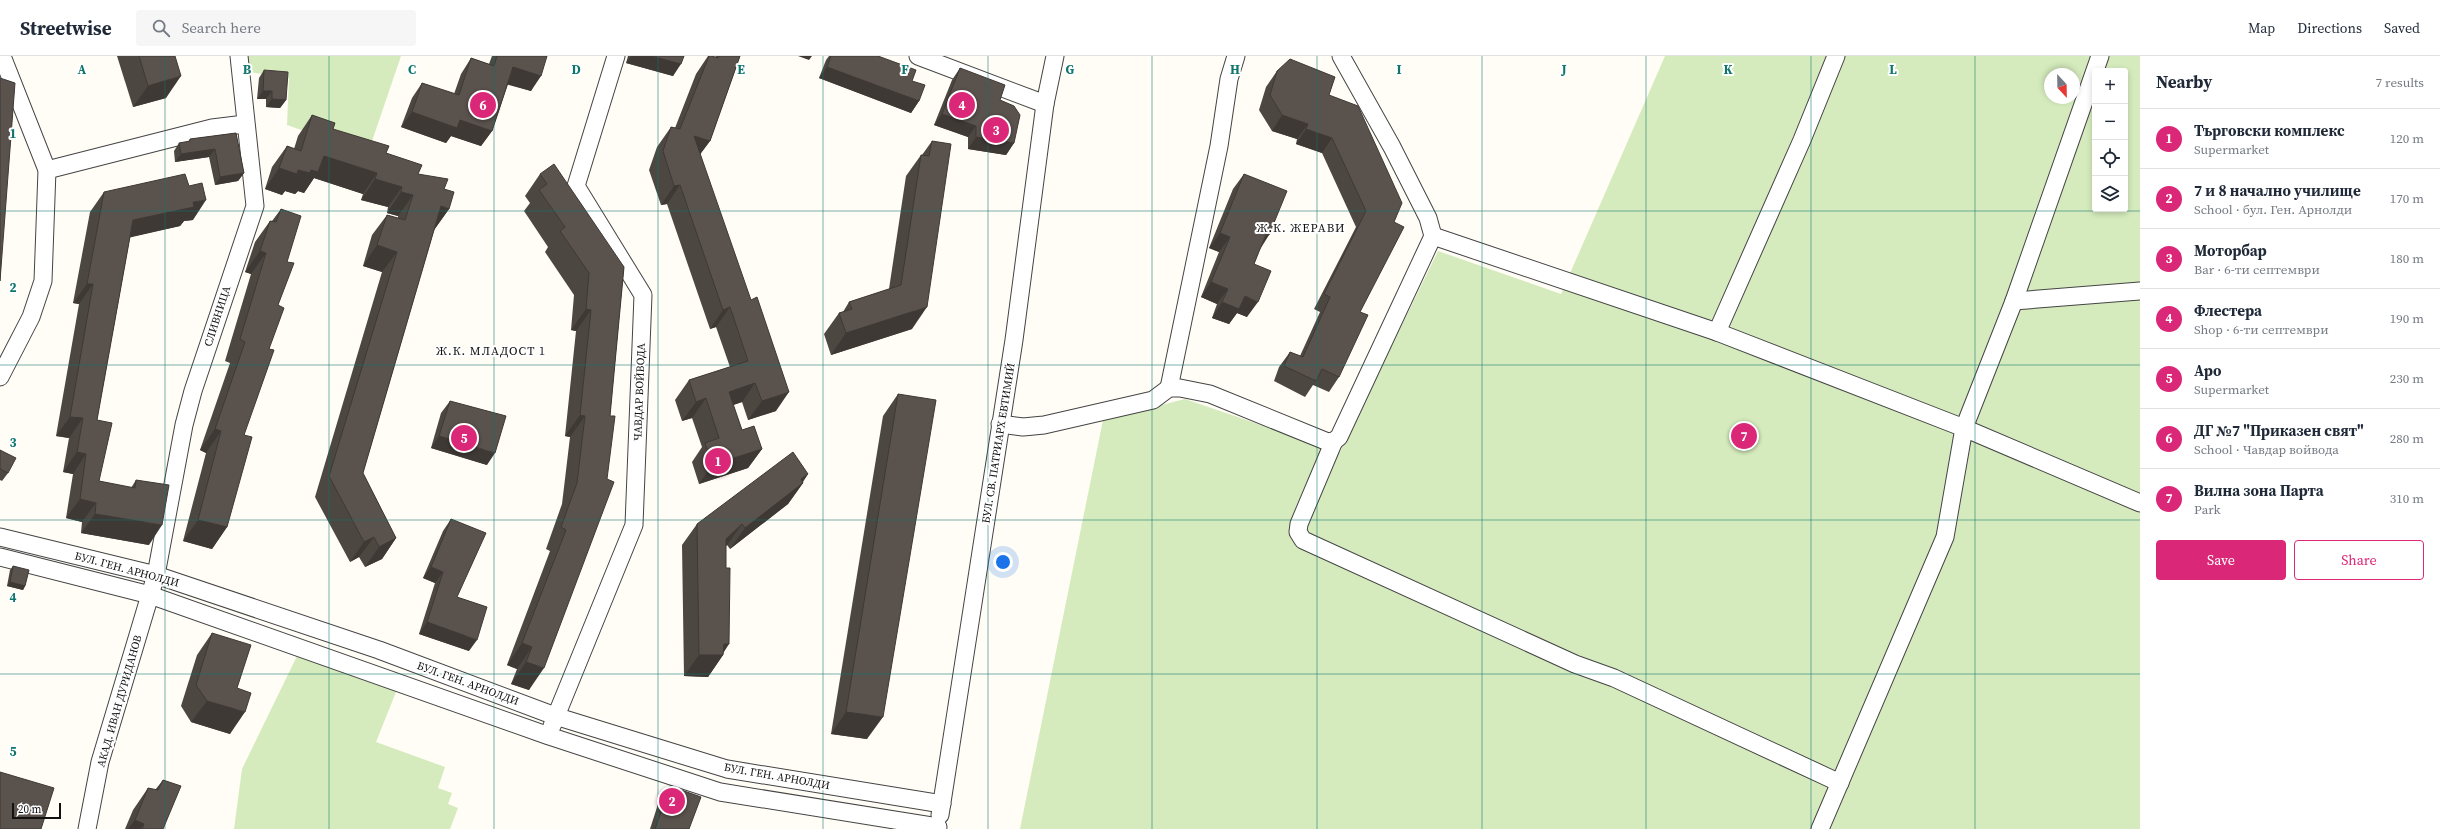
<!DOCTYPE html>
<html lang="en">
<head>
<meta charset="utf-8">
<style>
	body { margin:0; font-family:"Source Serif 4",serif; background:#f6f6f7; color:#1f2937 }
	.controls { position:absolute; right:12px; top:12px; display:grid; overflow:hidden; border-radius:4px; box-shadow:0 2px 6px #0003 }
	.controls button { width:36px; height:36px; display:grid; place-items:center; padding:0; border:0; border-bottom:1px solid #e0e1e3; background:#fff; color:#1f2937; font:20px sans-serif }
	.compass { position:absolute; left:2044px; top:12px; width:36px; height:36px; border-radius:50%; background:#fff; box-shadow:0 2px 6px #0003; rotate:158deg }
	.scale { position:absolute; left:12px; bottom:10px; width:49px; box-sizing:border-box; padding-left:4px; border:2px solid #111; border-top:0; font-size:11px; line-height:14px; white-space:nowrap; color:#111; -webkit-text-stroke:3px #fff; paint-order:stroke }
	.you { position:absolute; left:1003px; top:506px; width:14px; height:14px; margin:-10px; border:3px solid #fff; border-radius:50%; background:#1a73e8; box-shadow:0 0 0 6px #1a73e833 }
	.badge { display:grid; place-items:center; width:26px; height:26px; border-radius:50%; background:#db2777; color:#fff; font-size:13px; font-weight:700 }
	.pin { position:absolute; translate:-50% -50%; border:2px solid #fff; box-shadow:0 1px 4px #0006 }
	.list { margin:0; padding:0; list-style:none }
	h2 { display:flex; justify-content:space-between; align-items:center; height:52px; margin:0; padding:0 16px; font-size:17px }
	h2 small { font-size:13px; font-weight:400; color:#747a83 }
	.list li { display:grid; grid-template-columns:26px 1fr auto; gap:12px; align-items:center; box-sizing:border-box; height:60px; padding:0 16px; border-top:1px solid #e0e1e3 }
	.list b { display:block; font-size:15px; white-space:nowrap }
	.list p { margin:0; font-size:13px; white-space:nowrap; color:#747a83 }
	.list em { font-size:13px; font-style:normal; color:#747a83 }
	.actions { display:flex; gap:8px; padding:12px 16px }
	.actions a { flex:1; padding:9px 0; border:1px solid #db2777; border-radius:4px; text-align:center; font-size:14px; color:#db2777 }
	.actions .main { background:#db2777; color:#fff }
	.icon { flex:none; width:22px; height:22px; fill:none; stroke:currentColor; stroke-width:2; stroke-linecap:round; stroke-linejoin:round }
	.map { position:relative; flex:none; width:2140px; height:773px; overflow:hidden }
	header { display:flex; align-items:center; gap:24px; box-sizing:border-box; height:56px; padding:0 20px; background:#fff; border-bottom:1px solid #e0e1e3 }
	header strong { font-size:19px }
	nav { display:flex; gap:22px; margin-inline-start:auto; font-size:14px }
	.search { width:280px; height:36px; background:#f6f6f7; display:flex; align-items:center; gap:10px; box-sizing:border-box; padding:0 14px; border-radius:4px; color:#747a83; font-size:15px }
	main { display:flex }
	aside { flex:1; background:#fff }
	.map>svg:first-child { display:block }
</style>
</head>
<body>
<header>
<strong>Streetwise</strong>
<div class="search"><svg class="icon" aria-label="search" viewBox="0 0 24 24"><circle cx="10" cy="10" r="6"/><path d="M15 15l6 6"/></svg>Search here</div>
<nav><a>Map</a><a>Directions</a><a>Saved</a></nav>
</header>
<main>
<div class="map">
<svg width="2140" height="773" viewBox="0 0 2140 773">
	<rect width="100%" height="100%" fill="#fffdf5"/>
	<g fill="#d5ebbd" fill-rule="evenodd">
		<polygon points="242,0 401,0 368,97 287,69 289,22 243,15"/>
		<path d="M1665,0H2140V773H1020L1103,364L1185,343L1340,396L1438,195L1561,238ZM2095,15H2125V153H2095ZM2050,18H2074V42H2050Z"/>
		<polygon points="299,596 398,631 376,686 445,711 438,732 452,737 448,748 458,752 450,773 234,773 242,713"/>
	</g>
	<g fill="none" stroke-linecap="round" stroke-linejoin="round">
		<g stroke="#444" stroke-width="19">
			<g id="minor">
				<polyline points="918,0 1045,48"/>
				<polyline points="47,114 212,72 245,68"/>
				<polyline points="1433,180 1717,276 1964,372 2140,447"/>
				<polyline points="2014,245 2140,235"/>
				<polyline points="1717,276 1802,84 1836,0"/>
				<polyline points="0,321 31,261 43,225 47,114 2,0"/>
				<polyline points="1169,332 1219,90 1229,23 1236,0"/>
				<polyline points="1000,368 1023,371 1044,369 1153,344 1169,332 1180,332 1210,338 1328,386 1334,385 1339,381 1433,180 1428,162 1392,91 1341,0"/>
				<polyline points="1334,385 1299,468 1298,476 1303,484 1575,608 1614,622 1840,727"/>
				<polyline points="0,481 156,519 379,594 555,660 727,713 942,748"/>
				<polyline points="0,501 150,539 549,680 720,736 938,771"/>
				<polyline points="552,670 634,469 643,239 576,130 616,0"/>
				<polyline points="940,759 1014,284 1045,48 1055,0"/>
				<polyline points="87,773 100,706 156,519 184,369 193,335 255,150 239,0"/>
				<polyline points="1820,773 1945,481 1964,372 2014,245 2100,0"/>
			</g>
		</g>
		<use href="#minor" stroke="#fff" stroke-width="17"/>
	</g>
	<g fill="#4d4742">
		<polygon points="117,0 175,0 166,42 133,51"/>
		<polygon points="492,0 547,0 531,35 508,28 492,75 481,90 451,80 446,87 401,71 412,42 422,27 454,38 461,18 471,2 489,8"/>
		<polygon points="628,0 684,0 673,20 626,7"/>
		<polygon points="708,0 712,0 715,1 716,0 740,0 710,85 700,98 776,355 748,364 742,346 733,349 742,374 762,393 748,412 699,428 692,406 702,391 692,362 682,365 675,344 689,324 730,311 716,271 710,273 667,148 661,149 649,114 657,91 671,71 675,72 696,18"/>
		<polygon points="829,0 878,0 912,25 919,45 911,57 819,22 826,4"/>
		<polygon points="960,12 1000,44 1014,87 1006,99 968,93 968,81 934,69 952,24"/>
		<polygon points="264,14 286,44 280,52 266,51 266,43 257,43 259,22"/>
		<polygon points="1277,15 1329,39 1394,166 1360,256 1339,321 1329,336 1313,329 1305,341 1274,325 1279,311 1290,296 1300,300 1320,256 1314,253 1356,171 1322,97 1296,88 1297,83 1272,75 1259,54 1266,31"/>
		<polygon points="312,59 333,73 386,97 418,118 444,133 449,153 434,174 363,417 396,482 382,503 365,511 359,501 350,506 315,441 382,216 363,210 372,179 387,159 398,162 398,160 387,157 388,151 361,144 363,138 314,122 304,137 298,135 295,138 285,135 282,139 265,133 272,111 287,90 294,93 298,80"/>
		<polygon points="236,77 244,117 238,125 215,129 209,101 175,106 174,95 179,87 188,86 190,83"/>
		<polygon points="932,85 912,273 831,299 824,278 839,257 843,256 849,246 889,233 906,120 921,99 922,99"/>
		<polygon points="540,118 624,211 610,360 529,634 511,628 517,613 507,609 550,495 546,493 562,448 570,381 565,380 576,275 571,274 574,239 545,196 548,191 524,155 530,147 525,140"/>
		<polygon points="1244,118 1260,192 1254,208 1247,261 1237,257 1229,268 1212,262 1217,248 1201,241 1219,196 1209,192 1233,133"/>
		<polygon points="104,136 193,164 184,165 180,170 130,181 97,364 99,425 131,432 136,424 149,489 81,477 82,466 66,462 73,418 63,416 69,382 56,380 79,248 73,247 90,156"/>
		<polygon points="281,153 287,206 278,249 269,293 244,379 227,471 212,493 183,485 206,397 200,394 230,307 225,305 251,218 245,216 255,186 270,165 272,165"/>
		<polygon points="898,338 867,683 831,678 883,360"/>
		<polygon points="450,345 487,409 431,392 441,357"/>
		<polygon points="0,394 8,417 2,425 0,424"/>
		<polygon points="808,418 803,426 803,427 788,448 730,493 727,489 726,490 723,599 708,621 684,620 682,489 697,468"/>
		<polygon points="451,463 457,541 469,595 419,578 435,527 423,522 443,475"/>
		<polygon points="13,510 25,530 23,534 7,530 10,514"/>
		<polygon points="212,577 237,632 230,678 191,666 181,650 197,599"/>
		<polygon points="163,724 163,773 125,773 133,754 148,732 155,734"/>
		<polygon points="670,730 689,773 650,773 659,745"/>
	</g>
	<g fill="#3f3936">
		<polygon points="631,0 651,0 681,8 673,20 626,7"/>
		<polygon points="798,0 812,0 809,4"/>
		<polygon points="513,11 541,20 531,35 502,27"/>
		<polygon points="827,11 919,45 911,57 819,22"/>
		<polygon points="181,20 166,42 133,51 148,30"/>
		<polygon points="263,35 272,35 266,43 257,43"/>
		<polygon points="272,43 286,44 280,52 266,51"/>
		<polygon points="412,56 460,64 492,75 481,90 451,80 446,87 401,71"/>
		<polygon points="942,58 976,70 968,81 934,69"/>
		<polygon points="1282,59 1308,68 1297,83 1272,75"/>
		<polygon points="1306,73 1332,82 1322,97 1296,88"/>
		<polygon points="694,80 710,85 696,104"/>
		<polygon points="976,81 1014,87 1006,99 968,93"/>
		<polygon points="215,93 209,101 175,106 181,98"/>
		<polygon points="324,100 377,117 363,138 314,122 304,137 298,135 295,138 285,135 282,139 265,133 279,112 298,114 311,114"/>
		<polygon points="244,117 238,125 215,129 220,121"/>
		<polygon points="375,123 402,131 388,151 361,144"/>
		<polygon points="680,129 667,148 661,149 674,130"/>
		<polygon points="401,136 413,139 398,160 387,157"/>
		<polygon points="206,144 193,164 184,165 180,170 119,184 133,164 193,146"/>
		<polygon points="441,150 449,153 434,174 426,171"/>
		<polygon points="1220,177 1230,181 1219,196 1209,192"/>
		<polygon points="1266,178 1269,179 1259,195"/>
		<polygon points="377,189 397,196 382,216 363,210"/>
		<polygon points="260,195 266,197 251,218 245,216"/>
		<polygon points="1211,226 1228,233 1217,248 1201,241"/>
		<polygon points="87,228 93,228 79,248 73,247"/>
		<polygon points="1245,240 1258,246 1247,261 1237,257 1229,268 1212,262 1222,246"/>
		<polygon points="730,251 716,271 710,273 723,254"/>
		<polygon points="927,251 912,273 831,299 846,277"/>
		<polygon points="586,253 591,254 576,275 571,274"/>
		<polygon points="755,327 742,346 716,355 729,336"/>
		<polygon points="789,336 776,355 748,364 762,345"/>
		<polygon points="706,342 692,362 682,365 696,346"/>
		<polygon points="580,359 585,360 570,381 565,380"/>
		<polygon points="70,361 83,362 69,382 56,380"/>
		<polygon points="215,373 221,375 206,397 200,394"/>
		<polygon points="439,380 495,397 487,409 431,392"/>
		<polygon points="762,393 748,412 699,428 712,409"/>
		<polygon points="77,396 86,398 73,418 63,416"/>
		<polygon points="808,418 800,429 803,427 788,448 730,493 745,472 801,423"/>
		<polygon points="80,443 96,447 82,466 66,462"/>
		<polygon points="95,458 162,469 149,489 81,477"/>
		<polygon points="198,464 227,471 212,493 183,485"/>
		<polygon points="742,468 727,489 711,504 726,483"/>
		<polygon points="374,481 359,501 350,506 364,486"/>
		<polygon points="396,482 382,503 365,511 379,491"/>
		<polygon points="431,511 443,516 435,527 423,522"/>
		<polygon points="10,526 25,530 23,534 7,530"/>
		<polygon points="427,566 477,584 469,595 419,578"/>
		<polygon points="522,587 532,591 517,613 507,609"/>
		<polygon points="724,588 729,588 722,599 723,599 708,621 684,620 699,599"/>
		<polygon points="526,606 544,612 529,634 511,628"/>
		<polygon points="207,645 245,656 230,678 191,666"/>
		<polygon points="846,656 883,661 867,683 831,678"/>
		<polygon points="135,764 144,768 140,773 128,773"/>
	</g>
	<g fill="#5a524d" stroke="#3f3936">
		<polygon points="139,0 175,0 181,20 148,30"/>
		<polygon points="497,0 547,0 541,20 513,11 492,75 460,64 457,72 412,56 422,27 459,39 471,2 494,10"/>
		<polygon points="651,0 684,0 681,8"/>
		<polygon points="709,0 712,0 718,2 719,0 740,0 710,85 694,80 751,244 757,241 789,336 762,345 755,327 729,336 742,374 754,370 762,393 712,409 705,387 719,382 706,342 696,346 689,324 748,305 730,251 723,254 680,129 674,130 663,95 671,71 680,73"/>
		<polygon points="831,0 878,0 916,14 912,25 925,29 919,45 827,11"/>
		<polygon points="1290,3 1335,21 1329,39 1358,50 1402,147 1394,166 1404,171 1360,256 1368,259 1339,321 1322,313 1316,325 1284,310 1290,296 1303,301 1330,241 1324,238 1366,155 1332,82 1306,73 1308,68 1282,59 1270,39 1277,15"/>
		<polygon points="960,12 1005,29 1000,44 1014,50 1020,59 1014,87 976,81 976,70 942,58"/>
		<polygon points="264,14 288,16 286,44 272,43 272,35 263,35"/>
		<polygon points="0,22 15,27 0,225"/>
		<polygon points="312,59 335,67 333,73 389,90 386,97 422,109 418,118 448,123 444,133 454,136 449,153 441,150 363,417 396,482 379,491 374,481 364,486 329,420 397,196 377,189 387,159 405,164 413,139 401,136 402,131 375,123 377,117 324,100 318,116 311,114 310,117 298,114 297,118 279,112 287,90 301,95"/>
		<polygon points="236,77 244,117 220,121 215,93 181,98 179,87 190,85 190,83"/>
		<polygon points="932,85 951,88 927,251 846,277 839,257 852,253 849,246 901,229 921,99 929,100"/>
		<polygon points="554,108 624,211 610,360 615,360 607,423 614,426 544,612 526,606 532,591 522,587 566,474 561,471 577,427 585,360 580,359 591,254 586,253 589,217 560,175 565,171 539,134 547,128 540,118"/>
		<polygon points="185,118 189,130 202,127 206,144 193,146 194,151 133,164 97,364 112,367 99,425 135,432 136,424 169,429 162,469 95,458 96,447 80,443 86,398 77,396 83,362 70,361 93,228 87,228 104,136"/>
		<polygon points="1244,118 1287,135 1269,179 1266,178 1254,208 1271,215 1258,246 1245,240 1239,253 1222,246 1228,233 1211,226 1230,181 1220,177"/>
		<polygon points="281,153 301,160 287,206 294,207 278,249 284,252 269,293 274,294 244,379 252,381 227,471 198,464 221,375 215,373 245,286 240,283 266,197 260,195 270,165 276,166"/>
		<polygon points="898,338 936,344 883,661 846,656"/>
		<polygon points="450,345 506,360 495,397 439,380"/>
		<polygon points="0,394 16,402 8,417 0,413"/>
		<polygon points="793,396 808,418 801,423 803,427 745,472 742,468 726,483 726,512 730,512 729,588 724,588 723,599 699,599 697,468"/>
		<polygon points="451,463 486,477 457,541 487,551 477,584 427,566 443,516 431,511"/>
		<polygon points="13,510 29,514 25,530 10,526"/>
		<polygon points="212,577 251,589 237,632 251,637 245,656 207,645 196,629"/>
		<polygon points="0,716 54,732 41,773 0,773"/>
		<polygon points="163,724 181,730 163,773 142,773 144,768 135,764 148,732 158,734"/>
		<polygon points="670,730 701,741 689,773 655,773"/>
	</g>
	<path fill="none" stroke="#0f766e" stroke-width="1" stroke-opacity="0.55" d="M165,0V773M329,0V773M494,0V773M658,0V773M823,0V773M988,0V773M1152,0V773M1317,0V773M1482,0V773M1646,0V773M1811,0V773M1975,0V773M0,155H2140M0,309H2140M0,464H2140M0,618H2140"/>
	<g text-anchor="middle" stroke-width="4" stroke-linejoin="round" paint-order="stroke">
		<g font-size="11" fill="#111" stroke="#fff">
			<text transform="translate(217 260) rotate(-72)" y="4">СЛИВНИЦА</text>
			<text transform="translate(639 336) rotate(-88)" y="4">ЧАВДАР ВОЙВОДА</text>
			<text transform="translate(998 387) rotate(-81)" y="4">БУЛ. СВ. ПАТРИАРХ ЕВТИМИЙ</text>
			<text transform="translate(127 513) rotate(15)" y="4">БУЛ. ГЕН. АРНОЛДИ</text>
			<text transform="translate(468 627) rotate(20)" y="4">БУЛ. ГЕН. АРНОЛДИ</text>
			<text transform="translate(119 645) rotate(-74)" y="4">АКАД. ИВАН ДУРИДАНОВ</text>
			<text transform="translate(777 720) rotate(10)" y="4">БУЛ. ГЕН. АРНОЛДИ</text>
		</g>
		<g font-size="12" letter-spacing="1" fill="#111" stroke="#fff">
			<text x="1301" y="176">Ж.К. ЖЕРАВИ</text>
			<text x="491" y="299">Ж.К. МЛАДОСТ 1</text>
		</g>
	</g>
	<g font-size="13" text-anchor="middle" font-weight="bold" fill="#0f766e" stroke="#fff" stroke-width="4" stroke-linejoin="round" paint-order="stroke">
		<text x="82" y="18">A</text>
		<text x="247" y="18">B</text>
		<text x="412" y="18">C</text>
		<text x="576" y="18">D</text>
		<text x="741" y="18">E</text>
		<text x="905" y="18">F</text>
		<text x="1070" y="18">G</text>
		<text x="1235" y="18">H</text>
		<text x="1399" y="18">I</text>
		<text x="1564" y="18">J</text>
		<text x="1728" y="18">K</text>
		<text x="1893" y="18">L</text>
		<text x="13" y="82">1</text>
		<text x="13" y="236">2</text>
		<text x="13" y="391">3</text>
		<text x="13" y="546">4</text>
		<text x="13" y="700">5</text>
	</g>
</svg>
<div class="controls">
<button>+</button>
<button>−</button>
<button><svg class="icon" aria-label="locate" viewBox="0 0 24 24"><circle cx="12" cy="12" r="6"/><path d="M12 2v4M12 18v4M2 12h4M18 12h4"/></svg></button>
<button><svg class="icon" aria-label="layers" viewBox="0 0 24 24"><path d="M12 4l9 5-9 5-9-5zM3 14l9 5 9-5"/></svg></button>
</div>
<svg class="compass" viewBox="-18 -18 36 36"><path d="M0-13l5 13h-10z" fill="#e53935"/><path d="M0 13l5-13h-10z" fill="#747a83"/></svg>
<div class="scale">20 m</div>
<div class="you"></div>
<div class="pin badge" style="left:718px;top:405px">1</div>
<div class="pin badge" style="left:672px;top:745px">2</div>
<div class="pin badge" style="left:996px;top:74px">3</div>
<div class="pin badge" style="left:962px;top:49px">4</div>
<div class="pin badge" style="left:464px;top:382px">5</div>
<div class="pin badge" style="left:483px;top:49px">6</div>
<div class="pin badge" style="left:1744px;top:380px">7</div>
</div>
<aside>
<h2>Nearby<small>7 results</small></h2>
<ul class="list">
<li><span class="badge">1</span><div><b>Търговски комплекс</b><p>Supermarket</p></div><em>120 m</em></li>
<li><span class="badge">2</span><div><b>7 и 8 начално училище</b><p>School · бул. Ген. Арнолди</p></div><em>170 m</em></li>
<li><span class="badge">3</span><div><b>Моторбар</b><p>Bar · 6-ти септември</p></div><em>180 m</em></li>
<li><span class="badge">4</span><div><b>Флестера</b><p>Shop · 6-ти септември</p></div><em>190 m</em></li>
<li><span class="badge">5</span><div><b>Аро</b><p>Supermarket</p></div><em>230 m</em></li>
<li><span class="badge">6</span><div><b>ДГ №7 &quot;Приказен свят&quot;</b><p>School · Чавдар войвода</p></div><em>280 m</em></li>
<li><span class="badge">7</span><div><b>Вилна зона Парта</b><p>Park</p></div><em>310 m</em></li>
</ul>
<div class="actions"><a class="main">Save</a><a>Share</a></div>
</aside>
</main>
</body>
</html>
